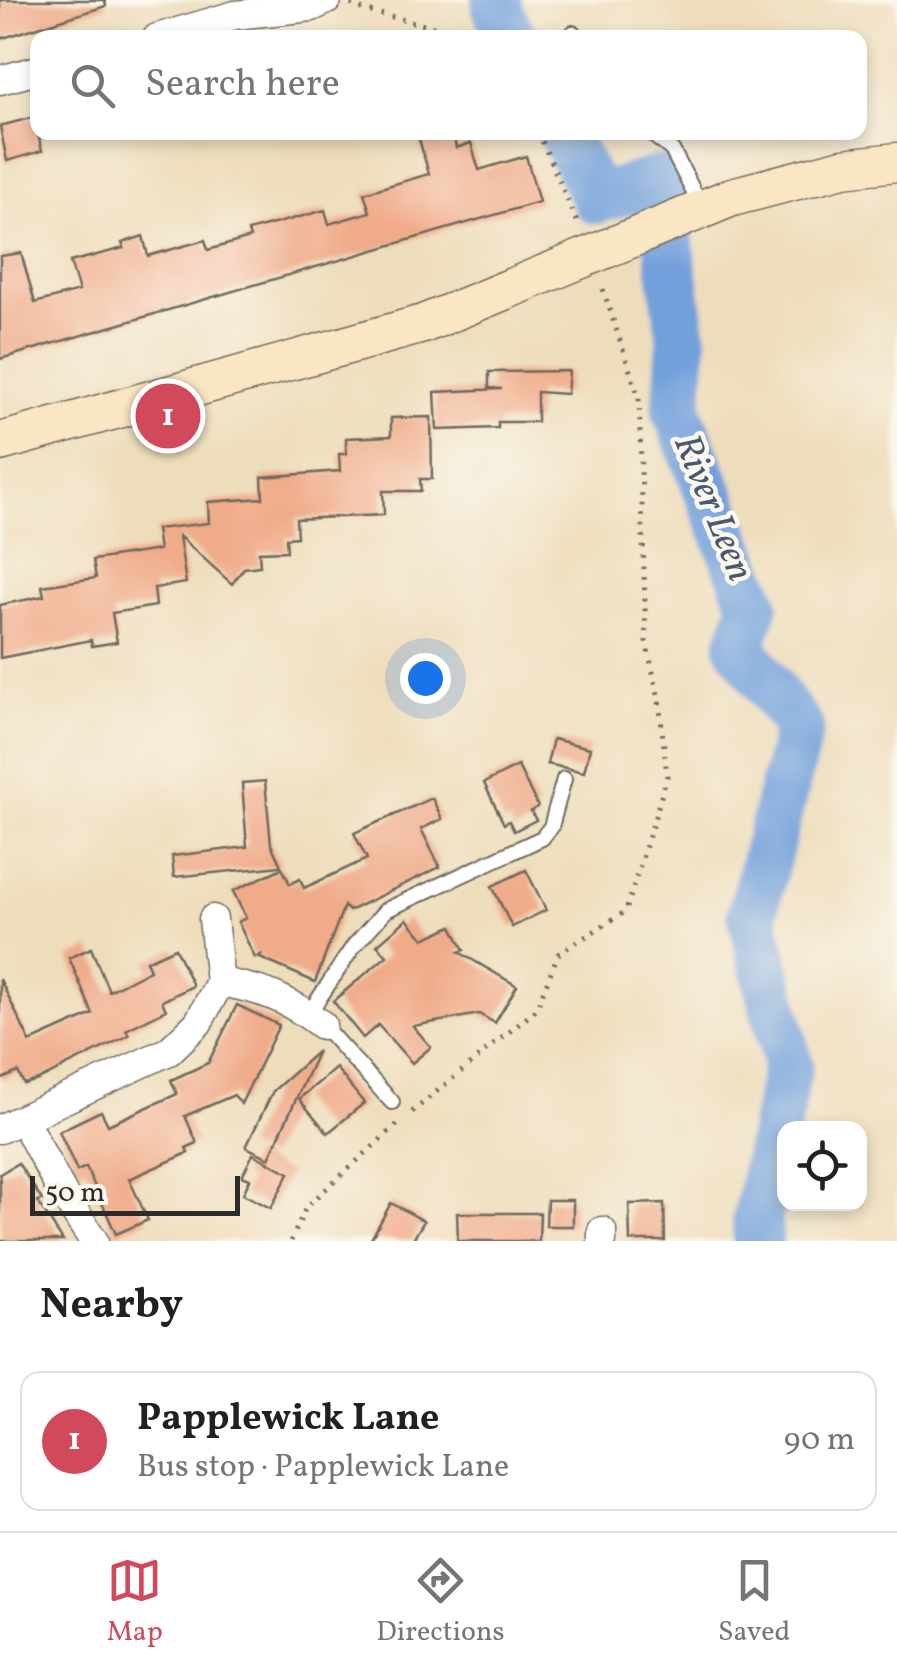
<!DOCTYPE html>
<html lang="en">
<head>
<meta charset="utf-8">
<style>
	body { margin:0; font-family:Vollkorn,serif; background:#f2f2f2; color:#202124 }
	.controls { position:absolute; right:30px; bottom:30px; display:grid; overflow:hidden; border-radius:20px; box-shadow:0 5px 15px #0003 }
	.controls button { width:90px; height:90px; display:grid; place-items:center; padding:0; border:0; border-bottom:2px solid #e0e0e0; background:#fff; color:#202124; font:50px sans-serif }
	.scale { position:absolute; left:30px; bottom:25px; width:210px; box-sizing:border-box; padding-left:10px; border:5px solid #2b2b2b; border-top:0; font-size:28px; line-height:35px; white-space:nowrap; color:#2b2b2b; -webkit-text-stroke:8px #fbf7ec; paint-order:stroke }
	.you { position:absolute; left:425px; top:678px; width:35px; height:35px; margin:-25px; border:8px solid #fff; border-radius:50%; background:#1a73e8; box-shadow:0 0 0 15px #1a73e833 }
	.badge { display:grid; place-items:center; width:65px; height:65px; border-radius:50%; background:#d1495b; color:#fff; font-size:32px; font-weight:700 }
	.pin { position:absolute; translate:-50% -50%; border:5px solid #fff; box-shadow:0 2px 10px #0006 }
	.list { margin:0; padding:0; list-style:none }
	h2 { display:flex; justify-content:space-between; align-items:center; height:130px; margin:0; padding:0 40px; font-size:42px }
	h2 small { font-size:32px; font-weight:400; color:#757577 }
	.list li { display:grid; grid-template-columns:65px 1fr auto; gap:30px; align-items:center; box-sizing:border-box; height:140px; margin:0 20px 20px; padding:0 20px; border:2px solid #e0e0e0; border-radius:20px }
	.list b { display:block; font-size:38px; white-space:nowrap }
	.list p { margin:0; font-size:32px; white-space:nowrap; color:#757577 }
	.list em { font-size:32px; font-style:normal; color:#757577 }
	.icon { flex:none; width:55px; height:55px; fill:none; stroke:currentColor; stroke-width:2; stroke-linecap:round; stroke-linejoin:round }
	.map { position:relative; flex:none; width:897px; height:1241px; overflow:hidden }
	.search { position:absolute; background:#fff; box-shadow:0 5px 15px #0003; left:30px; right:30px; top:30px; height:110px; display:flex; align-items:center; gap:25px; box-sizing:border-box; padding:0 35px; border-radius:20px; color:#757577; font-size:38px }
	.sheet { height:290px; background:#fff }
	nav { display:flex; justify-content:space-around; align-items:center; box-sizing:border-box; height:140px; border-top:2px solid #e0e0e0; background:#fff; font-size:28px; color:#757577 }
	nav a { display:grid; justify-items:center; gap:5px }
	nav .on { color:#d1495b }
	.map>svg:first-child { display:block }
</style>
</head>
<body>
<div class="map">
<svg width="897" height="1241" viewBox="0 0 897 1241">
	<rect width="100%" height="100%" fill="#fbf7ec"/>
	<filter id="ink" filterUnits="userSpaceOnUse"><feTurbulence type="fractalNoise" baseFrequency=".01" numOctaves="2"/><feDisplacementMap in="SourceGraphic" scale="20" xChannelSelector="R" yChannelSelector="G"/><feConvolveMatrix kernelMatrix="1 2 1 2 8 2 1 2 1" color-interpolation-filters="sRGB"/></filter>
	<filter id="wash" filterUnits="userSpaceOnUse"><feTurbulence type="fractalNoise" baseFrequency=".0048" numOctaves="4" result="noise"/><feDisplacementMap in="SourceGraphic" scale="40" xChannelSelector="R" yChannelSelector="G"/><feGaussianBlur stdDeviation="2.25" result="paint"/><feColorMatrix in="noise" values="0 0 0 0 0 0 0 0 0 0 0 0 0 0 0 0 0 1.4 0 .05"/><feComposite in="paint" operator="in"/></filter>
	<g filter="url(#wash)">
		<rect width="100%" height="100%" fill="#edb"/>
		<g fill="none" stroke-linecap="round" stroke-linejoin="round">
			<g stroke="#72a0db" stroke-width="50">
				<polyline points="497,0 497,8 512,38"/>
				<polyline points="562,132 596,199 660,180 682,341 677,411 754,605 740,646 799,728 752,914 788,1064 757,1219 758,1241"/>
			</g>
		</g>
		<g id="blocks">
			<g fill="#f0ab89">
				<polygon points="0,0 105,0 106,6 0,39"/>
				<polygon points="38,116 38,134 42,151 7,161 0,126"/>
				<polygon points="417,132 453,132 456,148 471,143 479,170 526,156 539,202 0,359 0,256 21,253 35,303 79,291 70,262 124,248 122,243 143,236 148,256 205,240 208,250 250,238 248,231 325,210 329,224 370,212 364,193 429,174"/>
				<polygon points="569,371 567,394 537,392 537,422 498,422 498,428 437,430 435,392 502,389 489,388 489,372"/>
				<polygon points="431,417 432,479 420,479 421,491 383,491 384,515 296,519 297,537 286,538 287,551 259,552 260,566 244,568 232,584 179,536 186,583 154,588 156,606 112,613 117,642 92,646 91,640 0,658 0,605 44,596 42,586 96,578 93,560 159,550 156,529 209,523 208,502 263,498 262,477 340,471 339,454 346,454 346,438 391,436 391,418"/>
				<polygon points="553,739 590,748 584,772 547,764"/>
				<polygon points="518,766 538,807 531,811 536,820 514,831 509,821 504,824 484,783"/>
				<polygon points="265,781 271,844 281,866 174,877 172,856 247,847 242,783"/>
				<polygon points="432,798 442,819 421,829 440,867 349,911 344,906 315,982 260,958 261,955 255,958 238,922 246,918 233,891 282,868 290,884 300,879 304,888 367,859 354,833"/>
				<polygon points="526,870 546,910 512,927 492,886"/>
				<polygon points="407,919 424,939 452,926 464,950 459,952 517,986 495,1023 479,1014 413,1026 431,1047 412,1063 378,1025 363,1038 333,1001 387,956 377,945"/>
				<polygon points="91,948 109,991 150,970 146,961 175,948 193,986 162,1001 166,1010 126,1030 129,1035 38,1080 24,1084 18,1072 0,1080 0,979 30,1042 93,1014 69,958"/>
				<polygon points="237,1005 279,1025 241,1104 234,1095 185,1116 197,1143 186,1148 188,1153 129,1179 148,1220 116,1234 86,1167 77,1171 59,1131 101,1111 108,1125 177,1094 171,1080 208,1063"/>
				<polygon points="318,1051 269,1158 246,1147 273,1091"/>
				<polygon points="336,1068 364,1103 328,1133 299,1099"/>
				<polygon points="253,1154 289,1173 271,1208 243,1194 250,1179 242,1176"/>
				<polygon points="18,1163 42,1200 38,1202 63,1241 0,1241 0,1174"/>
				<polygon points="547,1200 573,1200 573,1226 546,1226"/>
				<polygon points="391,1203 424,1221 412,1241 370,1241"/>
				<polygon points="664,1203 665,1241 630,1241 629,1204"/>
				<polygon points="457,1213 540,1213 539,1241 458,1241"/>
			</g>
		</g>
	</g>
	<g filter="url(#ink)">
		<use href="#blocks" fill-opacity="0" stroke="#6f695d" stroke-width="2.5"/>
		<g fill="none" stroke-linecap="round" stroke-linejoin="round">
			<g stroke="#6f695d" stroke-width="18">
				<g id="lane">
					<polyline points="573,33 580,38"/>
					<polyline points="649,132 672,150 702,208"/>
					<polyline points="308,1015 353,947 386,910 542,838 551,827 564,779"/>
					<polyline points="322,1025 392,1102"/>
				</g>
			</g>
			<g stroke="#6f695d" stroke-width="31">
				<g id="street">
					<polyline points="157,38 235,15 312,7 327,0"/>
					<polyline points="0,80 38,70"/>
					<path d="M220,982C265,990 286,998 322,1025"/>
					<polyline points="23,1119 63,1194 94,1241"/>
					<polyline points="0,1129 169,1051 198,1023 220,982 213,919"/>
					<polyline points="602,1231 602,1241"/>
				</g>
			</g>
			<g stroke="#6f695d" stroke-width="41">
				<polyline id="secondary" points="0,442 423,324 732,197 843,168 897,162"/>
			</g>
			<g stroke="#6f695d" stroke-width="5" stroke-dasharray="2.5 8" stroke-linecap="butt">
				<polyline points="351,4 363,10 480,38"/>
				<polyline points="538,132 579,226"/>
				<polyline points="412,1112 536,1010 558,954 626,911 667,777 659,699 646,641 639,398 601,283"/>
				<polyline points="291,1241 306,1207 400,1122"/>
			</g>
			<use href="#lane" stroke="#fff" stroke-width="14"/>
			<use href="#street" stroke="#fff" stroke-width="28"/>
			<use href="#secondary" stroke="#fbe6c4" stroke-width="38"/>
		</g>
	</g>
	<g text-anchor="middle" stroke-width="9" stroke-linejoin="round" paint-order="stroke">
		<g font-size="38" font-style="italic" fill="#475a71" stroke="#fbf7ec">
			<text transform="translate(715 507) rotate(68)" y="13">River Leen</text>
		</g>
	</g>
</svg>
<div class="controls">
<button><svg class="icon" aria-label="locate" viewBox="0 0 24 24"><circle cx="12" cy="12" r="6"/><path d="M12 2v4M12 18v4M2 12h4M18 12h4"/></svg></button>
</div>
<div class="scale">50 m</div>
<div class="you"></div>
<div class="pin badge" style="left:168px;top:416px">1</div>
<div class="search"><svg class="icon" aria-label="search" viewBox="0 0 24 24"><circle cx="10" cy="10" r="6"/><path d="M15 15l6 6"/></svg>Search here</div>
</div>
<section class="sheet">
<h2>Nearby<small></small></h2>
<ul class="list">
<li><span class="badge">1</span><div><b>Papplewick Lane</b><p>Bus stop · Papplewick Lane</p></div><em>90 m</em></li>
</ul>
</section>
<nav>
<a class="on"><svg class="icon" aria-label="map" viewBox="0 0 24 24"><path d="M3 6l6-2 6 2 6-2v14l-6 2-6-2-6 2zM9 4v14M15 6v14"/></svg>Map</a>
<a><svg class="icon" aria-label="directions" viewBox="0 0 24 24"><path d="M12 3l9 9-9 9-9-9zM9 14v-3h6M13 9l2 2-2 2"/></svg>Directions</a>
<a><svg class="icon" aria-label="saved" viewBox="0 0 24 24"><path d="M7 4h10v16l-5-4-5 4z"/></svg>Saved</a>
</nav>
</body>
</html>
